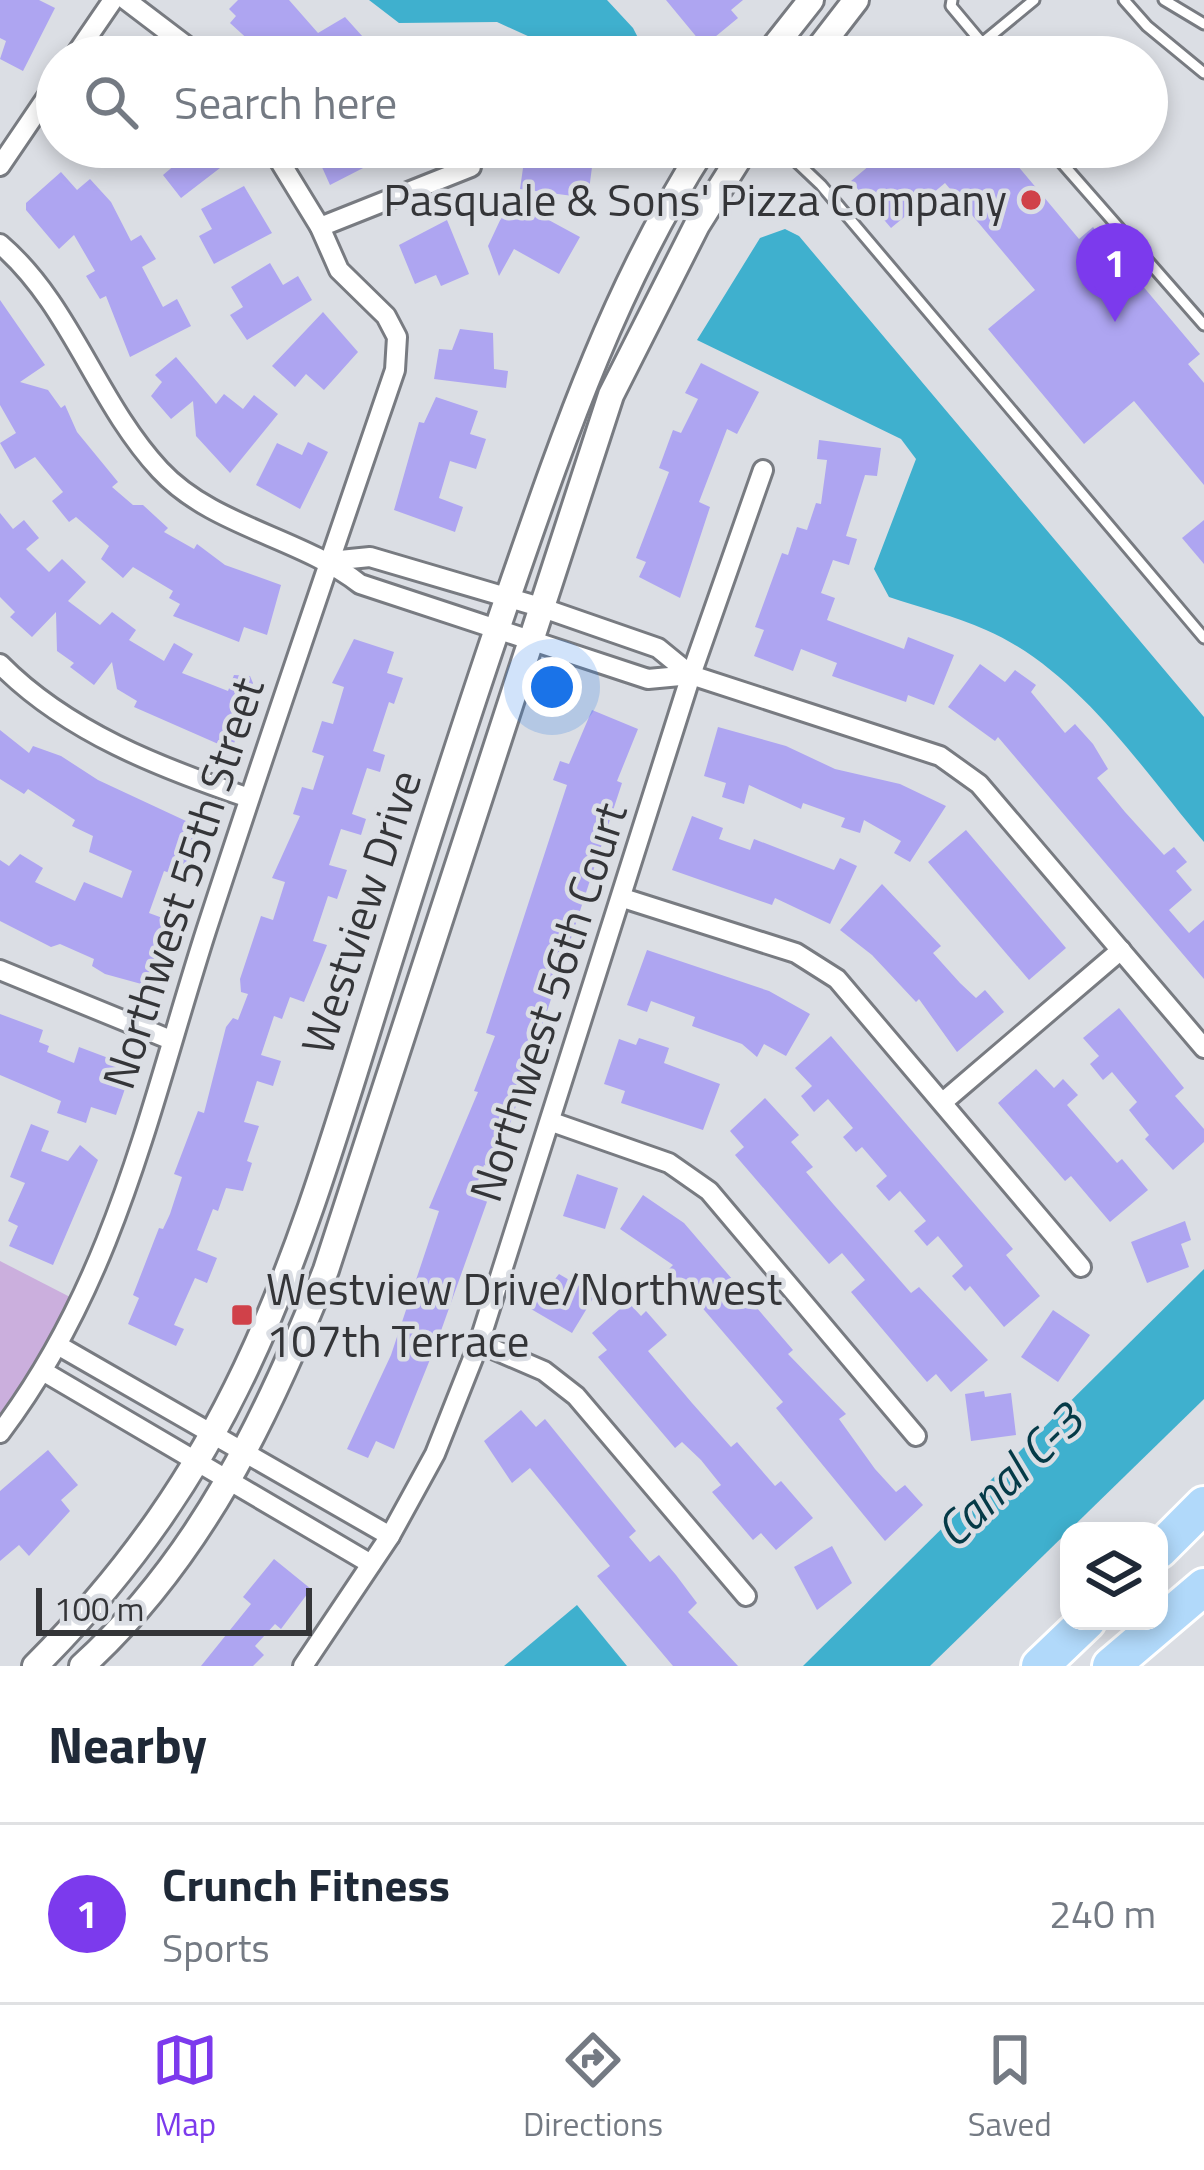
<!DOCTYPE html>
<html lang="en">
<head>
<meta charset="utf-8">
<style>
	body { margin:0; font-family:"Titillium Web",sans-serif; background:#f6f6f7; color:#1f2937 }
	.controls { position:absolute; right:36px; bottom:36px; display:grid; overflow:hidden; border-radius:24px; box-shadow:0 6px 18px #0003 }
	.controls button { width:108px; height:108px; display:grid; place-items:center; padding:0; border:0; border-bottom:3px solid #e0e1e3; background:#fff; color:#1f2937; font:60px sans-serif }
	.scale { position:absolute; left:36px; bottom:30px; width:276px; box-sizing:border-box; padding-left:12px; border:6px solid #343538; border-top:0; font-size:33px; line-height:42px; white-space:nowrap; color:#343538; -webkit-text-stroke:9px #dbdee4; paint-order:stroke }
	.you { position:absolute; left:552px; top:687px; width:42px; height:42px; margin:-30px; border:9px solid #fff; border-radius:50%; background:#1a73e8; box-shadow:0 0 0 18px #1a73e833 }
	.badge { display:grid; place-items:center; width:78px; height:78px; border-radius:50%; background:#7c3aed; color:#fff; font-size:39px; font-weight:700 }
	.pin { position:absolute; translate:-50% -99px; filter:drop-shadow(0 3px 6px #0008) }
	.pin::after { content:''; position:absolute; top:63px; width:42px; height:36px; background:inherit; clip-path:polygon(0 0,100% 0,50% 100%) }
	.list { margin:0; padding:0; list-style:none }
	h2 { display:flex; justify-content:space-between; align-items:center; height:156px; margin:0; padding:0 48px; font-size:51px }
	h2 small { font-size:39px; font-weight:400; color:#747a83 }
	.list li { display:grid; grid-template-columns:78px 1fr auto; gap:36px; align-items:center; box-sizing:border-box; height:180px; padding:0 48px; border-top:3px solid #e0e1e3 }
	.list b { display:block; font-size:45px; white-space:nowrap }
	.list p { margin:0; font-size:39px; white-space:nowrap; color:#747a83 }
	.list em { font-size:39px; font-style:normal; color:#747a83 }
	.icon { flex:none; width:66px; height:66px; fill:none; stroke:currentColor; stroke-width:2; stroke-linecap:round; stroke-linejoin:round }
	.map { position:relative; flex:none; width:1204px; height:1666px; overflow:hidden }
	.search { position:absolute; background:#fff; box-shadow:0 6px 18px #0003; left:36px; right:36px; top:36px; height:132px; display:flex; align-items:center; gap:30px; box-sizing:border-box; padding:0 42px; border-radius:66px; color:#747a83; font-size:45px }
	.sheet { height:336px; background:#fff }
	nav { display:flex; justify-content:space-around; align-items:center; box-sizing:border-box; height:168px; border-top:3px solid #e0e1e3; background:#fff; font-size:33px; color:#747a83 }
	nav a { display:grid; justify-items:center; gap:6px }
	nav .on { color:#7c3aed }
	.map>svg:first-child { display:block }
</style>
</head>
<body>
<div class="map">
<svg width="1204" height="1666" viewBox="0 0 1204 1666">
	<rect width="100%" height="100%" fill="#dbdee4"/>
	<polygon fill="#cbafdd" points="0,1261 70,1297 48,1345 0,1414"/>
	<g fill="#3fb0ce">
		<polygon points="369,0 607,0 633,28 648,57 574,57 497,22 399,23"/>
		<path d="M785,229L799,236L1204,717V842C1141,768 1078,670 986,630C955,616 921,608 889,597L874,569L916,459L901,439L697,340L760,238Z"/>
		<polygon points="1204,1269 1204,1399 930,1666 803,1666"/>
		<polygon points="577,1605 627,1666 504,1666"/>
	</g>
	<g fill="#aea5f1">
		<polygon points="0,0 39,0 55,8 23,71 0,59 6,41 0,38"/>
		<polygon points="238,0 289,0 318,33 345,17 363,37 340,57 274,57 258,39 253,44 230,23 236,16 229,9"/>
		<polygon points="666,0 743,0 731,10 738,18 704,46"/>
		<polygon points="163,147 224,147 233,158 181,198 163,175 176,164"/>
		<polygon points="313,147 404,147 330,185"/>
		<polygon points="526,147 577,147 574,165 592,167 588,198 520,189"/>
		<polygon points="866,147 1002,147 1079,239 1093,227 1200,354 1188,364 1204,383 1204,485 1134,401 1084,444 988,329 1035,290 945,183 891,228 851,181 876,160"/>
		<polygon points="61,172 77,190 90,179 111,202 131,241 141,235 156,259 142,267 163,307 177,299 191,326 130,357 106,296 100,299 86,276 95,271 74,235 59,249 26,210 26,203"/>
		<polygon points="244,186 272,233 214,264 199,236 212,229 201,209"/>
		<polygon points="510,199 580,237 559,274 514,249 499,276 488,246"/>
		<polygon points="447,220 469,274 441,286 436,275 415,284 399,245"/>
		<polygon points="270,263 283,285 298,276 312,300 247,340 230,315 243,307 231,287"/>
		<polygon points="0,300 45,365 20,382 48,390 61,408 65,405 77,432 118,482 112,487 133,505 143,505 168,528 164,532 194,549 197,544 225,565 281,585 267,635 244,627 239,642 173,616 180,604 169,598 173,591 133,567 123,578 101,559 109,546 76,517 69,522 52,501 63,492 35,457 15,469 0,443 16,433 0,405"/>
		<polygon points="323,312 358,352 324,390 306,374 295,387 272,366"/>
		<polygon points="460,329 493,333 494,369 508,371 506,388 434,379 439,349 452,350"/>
		<polygon points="176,357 216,404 224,394 243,409 254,395 278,414 230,473 196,436 193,401 171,419 151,396 162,382 155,375"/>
		<polygon points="701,363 759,392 737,434 727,429 699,502 710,507 680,598 639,577 646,562 636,558 669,472 659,468 673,430 681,433 698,399 685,393"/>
		<polygon points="436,397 478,411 470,434 486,439 476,469 450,461 439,498 463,507 455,532 394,510 419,422 424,423"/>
		<polygon points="819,440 881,448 877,476 865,475 846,536 857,539 849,565 833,560 821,593 835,598 827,620 904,649 908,637 954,655 934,705 908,695 906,702 832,676 837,663 801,649 793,671 754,656 764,630 755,627 782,553 788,555 797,527 807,530 816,503 821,504 827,460 817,459"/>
		<polygon points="308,442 328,452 300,509 256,485 277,443 302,455"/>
		<polygon points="0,513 13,529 24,520 39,538 26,549 49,572 62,559 86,582 68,601 100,625 112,612 136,630 129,640 164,661 174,643 193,654 182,673 228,691 234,675 250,676 253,683 232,750 134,707 137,701 117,689 112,662 94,685 70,667 74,663 57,651 56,612 32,637 10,617 15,612 0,597"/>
		<polygon points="1204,520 1204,564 1182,538"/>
		<polygon points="354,639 394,652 387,673 403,678 394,704 389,702 373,751 385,755 380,772 367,768 352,814 366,819 361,835 341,829 329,865 347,870 337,899 328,896 313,941 327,945 320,963 304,1002 290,997 282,1019 274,1016 261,1055 281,1061 273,1086 257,1081 244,1122 259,1126 247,1161 252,1163 243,1191 226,1188 218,1211 213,1209 197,1250 217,1258 207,1283 195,1278 174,1325 184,1329 176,1346 128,1324 139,1298 133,1295 159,1228 163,1229 170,1214 182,1177 174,1174 198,1111 204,1113 226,1027 233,1018 238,1020 248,994 241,992 240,979 261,916 273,920 285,882 272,878 300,816 293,814 302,787 313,790 324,756 312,752 322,721 333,724 344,687 332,683"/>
		<polygon points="980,664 1005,682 1015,670 1036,685 1031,692 1065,733 1075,724 1093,744 1108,769 1097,778 1125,812 1164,855 1174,847 1187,862 1176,871 1192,890 1169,910 1189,933 1204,920 1204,979 998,737 995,741 948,707"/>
		<polygon points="592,710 638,729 617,781 622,783 511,1121 493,1168 484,1165 473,1194 488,1199 437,1342 394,1449 376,1441 368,1458 347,1449 391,1355 439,1211 429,1208 478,1092 474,1091 495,1036 486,1033 567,785 553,780 560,761 569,764"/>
		<polygon points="718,727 786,746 835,769 900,784 946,806 910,862 894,853 901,841 864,820 860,833 841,827 845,818 803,803 801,809 749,785 744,804 722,797 726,783 704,776"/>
		<polygon points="0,730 29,753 33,746 61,756 98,780 201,828 203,835 187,879 164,871 149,913 168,920 145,985 105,974 92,966 94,959 60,944 51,947 0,921 0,860 9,866 20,854 43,868 35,882 75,901 84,882 122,898 132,871 89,852 93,836 72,826 75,820 28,789 24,794 0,779"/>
		<polygon points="692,816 723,828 719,839 750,850 754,839 834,870 840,858 857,866 830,924 775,898 772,905 672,870"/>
		<polygon points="966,830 1066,948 1029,980 928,862"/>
		<polygon points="882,884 941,946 933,953 960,983 976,998 985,990 1004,1012 957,1052 919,999 916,1002 872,955 840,930"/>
		<polygon points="647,950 769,991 810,1014 786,1056 764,1044 757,1057 742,1044 692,1026 695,1017 651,1001 647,1012 627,1005"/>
		<polygon points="1119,1008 1184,1088 1175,1096 1204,1129 1204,1142 1173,1170 1145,1139 1149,1135 1129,1110 1137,1102 1112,1072 1103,1080 1090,1064 1099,1056 1083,1038"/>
		<polygon points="0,1014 43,1030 39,1042 49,1046 47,1052 74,1063 79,1047 127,1065 131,1071 116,1115 91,1107 86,1123 57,1113 61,1101 0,1075"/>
		<polygon points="831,1036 1013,1249 1006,1255 1040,1296 1004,1327 970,1286 965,1291 952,1276 963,1266 938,1236 927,1246 914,1231 926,1221 900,1191 889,1201 876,1186 887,1176 862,1147 856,1152 843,1137 853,1128 828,1099 814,1112 801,1096 812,1086 795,1068"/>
		<polygon points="639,1038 669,1048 664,1063 720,1084 703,1130 621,1103 625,1091 604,1084 619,1039 636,1045"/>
		<polygon points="1036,1069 1054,1088 1063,1079 1078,1095 1067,1105 1117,1163 1122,1159 1148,1190 1110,1222 1071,1176 1065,1181 998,1103"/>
		<polygon points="765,1098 799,1135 791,1142 813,1167 806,1172 834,1205 911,1293 919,1287 988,1360 951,1392 936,1374 927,1382 851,1292 865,1280 842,1253 829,1264 735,1155 744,1147 730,1131"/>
		<polygon points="31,1124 49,1131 41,1151 68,1161 80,1145 98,1160 53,1265 9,1246 18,1226 8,1221 25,1183 10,1177"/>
		<polygon points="577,1174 618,1188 605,1229 563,1216"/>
		<polygon points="643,1195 684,1223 793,1350 788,1354 846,1414 839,1419 875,1469 896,1492 905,1485 923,1505 885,1541 776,1408 783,1402 669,1269 673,1265 620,1229"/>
		<polygon points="1185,1221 1191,1240 1181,1244 1189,1267 1147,1283 1131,1242"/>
		<polygon points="559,1274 595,1295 572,1333 531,1309"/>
		<polygon points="628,1302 641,1316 646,1311 667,1335 648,1351 692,1403 731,1447 737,1442 775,1486 781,1481 813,1518 776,1550 761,1533 753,1540 712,1492 721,1485 701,1460 682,1442 675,1448 598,1357 607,1350 592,1333"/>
		<polygon points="1053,1310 1090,1335 1058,1382 1021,1357"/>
		<polygon points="984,1391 985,1397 1011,1393 1016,1435 971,1441 965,1394"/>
		<polygon points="521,1410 536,1427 545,1419 636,1531 629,1537 650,1562 659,1555 676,1575 697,1603 688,1612 738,1666 673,1666 597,1576 610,1566 530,1468 512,1483 484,1441"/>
		<polygon points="48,1450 78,1485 61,1500 70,1511 29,1556 19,1545 0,1561 0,1491"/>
		<polygon points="832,1546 852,1583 817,1610 794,1567"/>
		<polygon points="274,1559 311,1589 281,1629 275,1624 255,1646 264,1655 253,1666 201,1666 251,1604 243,1597"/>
	</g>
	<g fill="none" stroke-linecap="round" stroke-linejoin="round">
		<g stroke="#787b81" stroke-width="15">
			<g id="service">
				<polyline points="952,0 951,6 982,43"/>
				<polyline points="1124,0 1147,26 1204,73"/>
				<polyline points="1164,0 1204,24"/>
				<polyline points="965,57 1034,0"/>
				<polyline points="781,147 821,185 1204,638"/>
				<polyline points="1048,147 1204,325"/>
			</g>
		</g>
		<g stroke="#787b81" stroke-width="24">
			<g id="minor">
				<polyline points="126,0 201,57"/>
				<polyline points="74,57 113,0"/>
				<polyline points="0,166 57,82"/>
				<polyline points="320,227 471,167"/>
				<path d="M0,244C71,305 96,401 160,470C213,527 300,537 360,584L648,679L691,675"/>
				<polyline points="330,561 370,557 540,607 658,648 691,675 940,756 979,784 1204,1048"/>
				<path d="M0,664C67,732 161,768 249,798"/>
				<polyline points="623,898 796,953 837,979 1081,1267"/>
				<polyline points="0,970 171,1040"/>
				<polyline points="943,1102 1121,950"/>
				<polyline points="552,1122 669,1163 709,1191 916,1436"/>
				<polyline points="479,1343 544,1371 576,1396 746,1596"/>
				<polyline points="61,1347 390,1536"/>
				<polyline points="46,1373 371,1564"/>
				<path d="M0,1433C115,1281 149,1109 206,931C267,743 331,557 395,370L397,337L386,316L339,270L320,227L271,147"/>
				<polyline points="303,1666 390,1536 435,1454 479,1343 691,675 763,470"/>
			</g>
		</g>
		<g stroke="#787b81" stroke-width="30">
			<g id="tertiary">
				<polyline points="766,57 811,0"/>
				<polyline points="812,57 856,0"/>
				<path d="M35,1666C237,1464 293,1271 375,1007C418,869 462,731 509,594C563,438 614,287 704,147"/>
				<path d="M82,1666C200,1559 268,1416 326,1270L611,395L697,225L746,147"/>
			</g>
		</g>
		<g stroke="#fff" stroke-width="42">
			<g id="motorway">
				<polyline points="1159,1550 1204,1505"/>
				<polyline points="1040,1666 1087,1621"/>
				<polyline points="1111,1666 1204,1587"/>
			</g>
		</g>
		<use href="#service" stroke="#fff" stroke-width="9"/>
		<use href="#minor" stroke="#fff" stroke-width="18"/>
		<use href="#tertiary" stroke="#fff" stroke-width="24"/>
		<use href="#motorway" stroke="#b1d9fa" stroke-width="36"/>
	</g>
	<g fill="#d04149" stroke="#dbdee4" stroke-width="4.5">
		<circle cx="1031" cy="200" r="12"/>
		<rect x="230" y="1303" width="24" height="24" rx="6"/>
	</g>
	<g text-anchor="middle" stroke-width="9" stroke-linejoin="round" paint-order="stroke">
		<g font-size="45" fill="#343538" stroke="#dbdee4" text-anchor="end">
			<text x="1007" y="216">Pasquale &amp; Sons' Pizza Company</text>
			<text x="266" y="1305" text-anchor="start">Westview Drive/Northwest<tspan x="266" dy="52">107th Terrace</tspan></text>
		</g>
		<g font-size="45" fill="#343538" stroke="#dbdee4">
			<text transform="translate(183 883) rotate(-72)" y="16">Northwest 55th Street</text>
			<text transform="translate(361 912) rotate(-72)" y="16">Westview Drive</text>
			<text transform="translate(548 1002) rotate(-72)" y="16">Northwest 56th Court</text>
		</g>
		<g font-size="48" font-style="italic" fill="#053a47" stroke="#dbdee4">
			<text transform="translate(1009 1475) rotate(-44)" y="17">Canal C-3</text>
		</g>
	</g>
</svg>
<div class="controls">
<button><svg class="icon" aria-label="layers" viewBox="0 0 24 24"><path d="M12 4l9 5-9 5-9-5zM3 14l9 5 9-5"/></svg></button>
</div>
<div class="scale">100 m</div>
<div class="you"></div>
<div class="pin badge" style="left:1115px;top:322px">1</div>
<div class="search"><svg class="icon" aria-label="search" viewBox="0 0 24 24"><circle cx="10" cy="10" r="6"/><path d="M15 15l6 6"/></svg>Search here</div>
</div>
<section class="sheet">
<h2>Nearby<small></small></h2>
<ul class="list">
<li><span class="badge">1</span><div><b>Crunch Fitness</b><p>Sports</p></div><em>240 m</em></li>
</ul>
</section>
<nav>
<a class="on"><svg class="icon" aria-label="map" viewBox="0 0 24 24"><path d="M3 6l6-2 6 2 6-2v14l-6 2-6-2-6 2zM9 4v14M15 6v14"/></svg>Map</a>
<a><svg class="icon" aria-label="directions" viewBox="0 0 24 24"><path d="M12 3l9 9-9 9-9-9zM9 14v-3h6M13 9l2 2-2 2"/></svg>Directions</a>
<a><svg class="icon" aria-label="saved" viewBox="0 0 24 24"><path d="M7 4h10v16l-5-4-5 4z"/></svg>Saved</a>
</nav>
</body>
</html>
